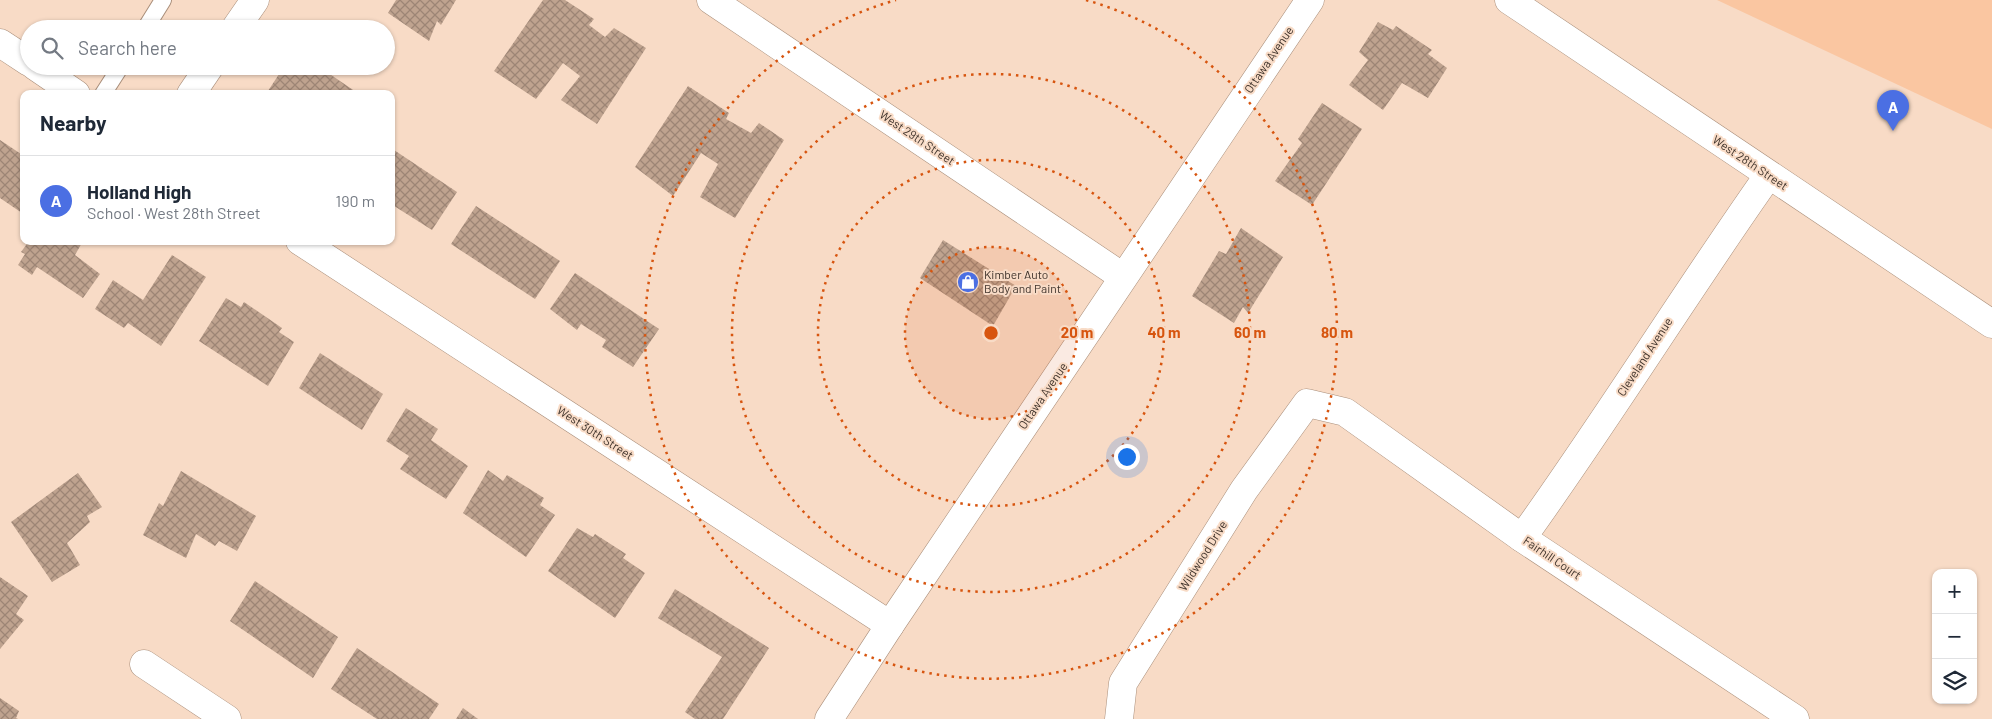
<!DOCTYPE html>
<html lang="en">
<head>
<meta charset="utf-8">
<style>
	body { margin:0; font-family:Barlow,sans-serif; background:#f6f6f7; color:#1f2937 }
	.controls { position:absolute; right:15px; bottom:15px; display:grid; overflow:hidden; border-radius:10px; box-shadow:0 1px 4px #0004 }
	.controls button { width:45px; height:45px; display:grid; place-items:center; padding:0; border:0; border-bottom:1px solid #e0e1e3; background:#fff; color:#1f2937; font:25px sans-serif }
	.you { position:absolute; left:1126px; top:456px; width:18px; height:18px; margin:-12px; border:4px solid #fff; border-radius:50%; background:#1a73e8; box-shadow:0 0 0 8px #1a73e833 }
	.badge { display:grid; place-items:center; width:32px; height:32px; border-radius:50%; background:#4b6fe3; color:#fff; font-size:16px; font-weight:700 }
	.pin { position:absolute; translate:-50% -41px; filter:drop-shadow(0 1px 2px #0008) }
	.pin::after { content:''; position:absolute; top:26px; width:18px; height:15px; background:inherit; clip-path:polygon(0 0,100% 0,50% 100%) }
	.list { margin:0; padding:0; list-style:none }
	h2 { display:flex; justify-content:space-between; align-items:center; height:65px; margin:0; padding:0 20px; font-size:21px }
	h2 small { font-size:16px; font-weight:400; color:#747a83 }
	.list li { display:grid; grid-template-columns:32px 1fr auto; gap:15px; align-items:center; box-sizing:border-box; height:90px; padding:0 20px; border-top:1px solid #e0e1e3 }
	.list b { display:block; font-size:19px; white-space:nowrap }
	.list p { margin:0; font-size:16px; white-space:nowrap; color:#747a83 }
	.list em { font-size:16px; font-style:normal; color:#747a83 }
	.icon { flex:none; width:28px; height:28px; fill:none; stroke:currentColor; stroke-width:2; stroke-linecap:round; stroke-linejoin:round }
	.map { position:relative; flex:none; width:1992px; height:719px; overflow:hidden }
	.search { position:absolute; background:#fff; box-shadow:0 1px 4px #0004; left:20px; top:20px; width:375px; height:55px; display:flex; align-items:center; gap:12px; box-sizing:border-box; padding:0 18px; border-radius:28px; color:#747a83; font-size:19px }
	.panel { position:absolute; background:#fff; box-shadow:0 1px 4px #0004; left:20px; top:90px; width:375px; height:155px; border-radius:10px }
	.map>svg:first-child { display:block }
</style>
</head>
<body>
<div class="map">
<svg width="1992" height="719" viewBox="0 0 1992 719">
	<defs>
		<pattern id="building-cross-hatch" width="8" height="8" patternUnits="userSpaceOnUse" patternTransform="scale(1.25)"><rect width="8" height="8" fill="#bfa38f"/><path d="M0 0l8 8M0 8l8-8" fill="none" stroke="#9d8575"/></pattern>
	</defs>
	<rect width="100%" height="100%" fill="#f8dbc6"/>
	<polygon fill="#fac6a1" points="1717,0 1992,0 1992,129"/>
	<g fill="url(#building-cross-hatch)">
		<polygon points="396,0 456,0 441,25 437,21 429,41 388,13"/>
		<polygon points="543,0 565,0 594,19 589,25 605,37 614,28 646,48 597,124 561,100 580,76 563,63 536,99 494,71"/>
		<polygon points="1378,22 1393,30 1396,26 1432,50 1428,54 1447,68 1428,98 1402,83 1383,110 1349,85 1368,60 1359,52"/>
		<polygon points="294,66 318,66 359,94 266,94 283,68 289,73"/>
		<polygon points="688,86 729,113 726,119 751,133 759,123 784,140 735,218 700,197 718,164 701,153 673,196 635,167"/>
		<polygon points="1322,103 1362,129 1312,205 1275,181 1302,143 1298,139"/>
		<polygon points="0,140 24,156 24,210 22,213 0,198"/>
		<polygon points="391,148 457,192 432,230 391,204"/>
		<polygon points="476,206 560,261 535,299 451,244"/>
		<polygon points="1241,228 1283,257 1248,313 1243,307 1234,323 1192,296 1219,251 1226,254"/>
		<polygon points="943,240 1016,286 993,326 920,278"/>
		<polygon points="29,241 83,241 75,255 100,274 83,298 37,267 32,275 18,265 25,254 21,252"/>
		<polygon points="172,255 206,277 161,346 128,323 124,328 95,309 113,280 143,300"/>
		<polygon points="575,273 659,329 633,367 602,347 606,340 581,324 577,330 550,309"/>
		<polygon points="226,298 241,307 244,302 282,328 279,332 294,342 268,386 199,341"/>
		<polygon points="320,353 383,394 362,430 299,388"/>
		<polygon points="406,408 438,429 431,440 468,466 446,499 400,469 409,456 386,441"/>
		<polygon points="488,470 503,481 507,475 544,498 540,505 555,515 526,557 463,513"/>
		<polygon points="181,471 256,516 237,551 219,541 215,546 196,534 186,558 143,535 159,503 163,506"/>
		<polygon points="78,473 102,507 87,516 90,522 67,543 80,565 52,582 11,522"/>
		<polygon points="577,528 593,537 595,534 626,554 623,558 645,573 615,618 548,571"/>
		<polygon points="0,577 28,596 16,614 24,620 0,649"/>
		<polygon points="255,581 338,637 313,678 230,621"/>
		<polygon points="675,589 769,648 723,719 695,719 685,712 722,657 658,618"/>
		<polygon points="357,648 439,704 429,719 377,719 331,689"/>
		<polygon points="0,698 19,711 16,718 18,719 0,719"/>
		<polygon points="463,708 478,719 456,719"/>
	</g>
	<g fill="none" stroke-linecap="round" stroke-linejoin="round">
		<g stroke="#aa8f7b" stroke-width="18">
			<g id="lane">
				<polyline points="145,29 163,0"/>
				<polyline points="103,94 121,66"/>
			</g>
		</g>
		<g stroke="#aa8f7b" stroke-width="29">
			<g id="street">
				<polyline points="711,0 1123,277"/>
				<polyline points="1509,0 1992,324"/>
				<polyline points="235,29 255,0"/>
				<polyline points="0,43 29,62"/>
				<polyline points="35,66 76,94"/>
				<polyline points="191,94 210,66"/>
				<polyline points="300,241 890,625"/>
				<path d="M1522,538C1607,420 1684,295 1768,176"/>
				<polyline points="144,664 227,719"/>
				<polyline points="1119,719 1123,683 1244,490 1307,403 1345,412 1522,538 1795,719"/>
			</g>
		</g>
		<g stroke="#aa8f7b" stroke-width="29">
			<polyline id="secondary" points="829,719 890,625 1310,0"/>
		</g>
		<use href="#lane" stroke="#fff" stroke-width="16"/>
		<use href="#street" stroke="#fff" stroke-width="28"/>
		<use href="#secondary" stroke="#fff" stroke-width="28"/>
	</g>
	<circle cx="991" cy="333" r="86" fill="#d7550f" fill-opacity=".12"/>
	<g fill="none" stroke="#d7550f" stroke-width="2.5" stroke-dasharray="2.5 5">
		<circle cx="991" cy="333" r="86"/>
		<circle cx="991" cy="333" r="173"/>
		<circle cx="991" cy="333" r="259"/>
		<path d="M1086 0A346 346 0 1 1 896 0"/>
	</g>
	<defs>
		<g id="shop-disc" transform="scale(1.125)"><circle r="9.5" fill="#4b6fe3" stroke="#f8dbc6"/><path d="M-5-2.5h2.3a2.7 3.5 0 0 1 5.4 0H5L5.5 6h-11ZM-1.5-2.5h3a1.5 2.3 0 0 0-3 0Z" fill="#fff"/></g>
	</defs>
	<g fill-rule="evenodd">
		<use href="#shop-disc" x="968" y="282"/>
	</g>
	<g text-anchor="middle" stroke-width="4" stroke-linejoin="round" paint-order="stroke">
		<g font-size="12" fill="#3f332b" stroke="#f8dbc6">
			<text transform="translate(1269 60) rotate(-56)" y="4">Ottawa Avenue</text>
			<text transform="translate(917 138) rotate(34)" y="4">West 29th Street</text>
			<text transform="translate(1750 163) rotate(34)" y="4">West 28th Street</text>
			<text transform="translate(1645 357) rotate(-57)" y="4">Cleveland Avenue</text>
			<text transform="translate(1043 396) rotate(-56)" y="4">Ottawa Avenue</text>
			<text transform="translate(595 433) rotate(33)" y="4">West 30th Street</text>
			<text transform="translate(1203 556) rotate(-58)" y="4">Wildwood Drive</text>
			<text transform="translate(1552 558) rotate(34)" y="4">Fairhill Court</text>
		</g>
		<g font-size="12" fill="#3f332b" stroke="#f8dbc6" text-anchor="start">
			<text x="984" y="279">Kimber Auto<tspan x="984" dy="14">Body and Paint</tspan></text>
		</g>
	</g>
	<circle cx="991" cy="333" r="8" fill="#d7550f" stroke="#f8dbc6" stroke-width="2.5"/>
	<g font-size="15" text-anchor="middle" font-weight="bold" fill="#d7550f" stroke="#f8dbc6" stroke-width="4" stroke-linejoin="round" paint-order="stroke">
		<text x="1077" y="338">20 m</text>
		<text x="1164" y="338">40 m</text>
		<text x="1250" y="338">60 m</text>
		<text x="1337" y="338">80 m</text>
	</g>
</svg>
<div class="controls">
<button>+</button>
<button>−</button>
<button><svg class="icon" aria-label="layers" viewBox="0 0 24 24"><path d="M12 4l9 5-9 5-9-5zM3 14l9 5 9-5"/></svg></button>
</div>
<div class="you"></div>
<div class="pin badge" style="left:1893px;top:131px">A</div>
<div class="search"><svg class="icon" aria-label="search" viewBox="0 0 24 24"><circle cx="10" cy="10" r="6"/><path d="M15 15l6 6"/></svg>Search here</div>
<section class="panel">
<h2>Nearby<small></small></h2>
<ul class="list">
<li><span class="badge">A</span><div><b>Holland High</b><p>School · West 28th Street</p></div><em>190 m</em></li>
</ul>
</section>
</div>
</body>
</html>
